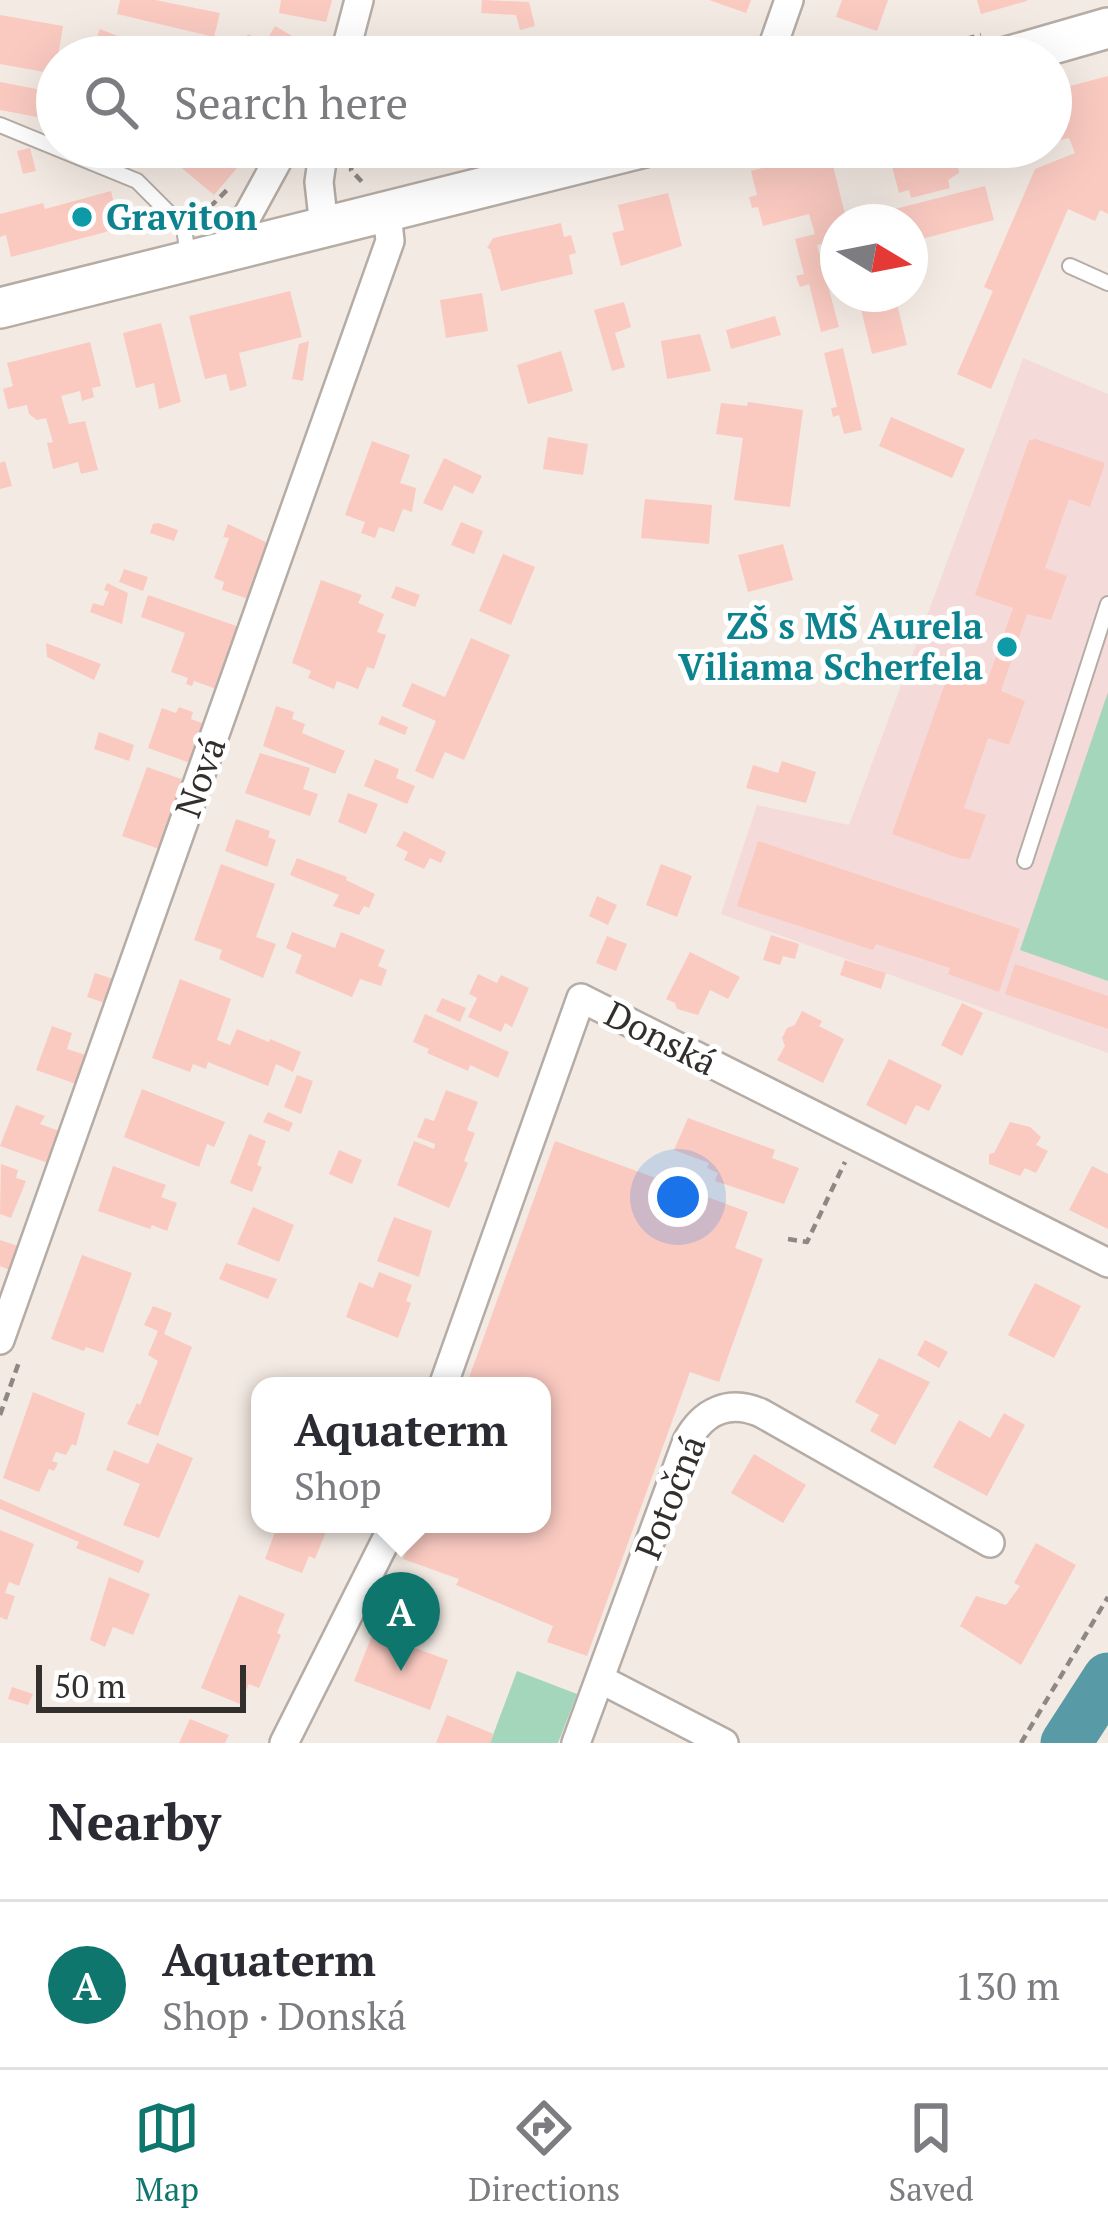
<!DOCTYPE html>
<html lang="en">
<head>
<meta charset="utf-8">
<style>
	body { margin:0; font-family:"PT Serif",serif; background:#f7f7f7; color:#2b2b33 }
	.compass { position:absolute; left:820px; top:204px; width:108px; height:108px; border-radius:50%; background:#fff; box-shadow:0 12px 48px #0002; rotate:100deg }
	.scale { position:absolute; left:36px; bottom:30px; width:210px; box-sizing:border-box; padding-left:12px; border:6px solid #332f2d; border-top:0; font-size:33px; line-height:42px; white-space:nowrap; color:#332f2d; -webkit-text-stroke:9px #fff; paint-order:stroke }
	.you { position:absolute; left:678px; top:1197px; width:42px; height:42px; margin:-30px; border:9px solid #fff; border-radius:50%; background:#1a73e8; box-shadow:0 0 0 18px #1a73e833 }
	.badge { display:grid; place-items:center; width:78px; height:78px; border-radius:50%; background:#0f766e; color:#fff; font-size:39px; font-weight:700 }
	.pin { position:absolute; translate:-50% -99px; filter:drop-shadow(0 3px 6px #0008) }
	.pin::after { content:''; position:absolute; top:63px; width:42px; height:36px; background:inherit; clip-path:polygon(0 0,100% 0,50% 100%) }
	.popup { position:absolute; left:251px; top:1377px; width:300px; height:156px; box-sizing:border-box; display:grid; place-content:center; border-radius:24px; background:#fff; filter:drop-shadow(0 3px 9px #0005); font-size:39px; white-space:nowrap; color:#7c7c81 }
	.popup b { font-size:45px; color:#2b2b33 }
	.popup::after { content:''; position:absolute; left:50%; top:100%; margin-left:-24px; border:24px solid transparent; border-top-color:#fff }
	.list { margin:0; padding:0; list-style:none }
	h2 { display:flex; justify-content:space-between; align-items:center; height:156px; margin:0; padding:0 48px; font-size:51px }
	h2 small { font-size:39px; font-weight:400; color:#7c7c81 }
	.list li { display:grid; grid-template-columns:78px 1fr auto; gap:36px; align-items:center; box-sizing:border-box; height:168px; padding:0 48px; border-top:3px solid #e1e1e2 }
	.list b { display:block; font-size:45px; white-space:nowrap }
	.list p { margin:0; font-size:39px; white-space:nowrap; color:#7c7c81 }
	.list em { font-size:39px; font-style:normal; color:#7c7c81 }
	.icon { flex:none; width:66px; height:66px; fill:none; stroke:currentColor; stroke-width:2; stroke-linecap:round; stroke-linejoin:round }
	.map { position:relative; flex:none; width:1108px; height:1743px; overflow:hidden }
	.search { position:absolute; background:#fff; box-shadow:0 12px 48px #0002; left:36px; right:36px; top:36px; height:132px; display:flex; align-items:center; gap:30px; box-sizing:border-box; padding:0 42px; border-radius:66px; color:#7c7c81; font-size:45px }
	.sheet { height:324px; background:#fff }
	nav { display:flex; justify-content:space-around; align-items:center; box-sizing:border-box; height:168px; border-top:3px solid #e1e1e2; background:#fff; font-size:33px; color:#7c7c81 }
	nav a { display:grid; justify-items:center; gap:6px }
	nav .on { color:#0f766e }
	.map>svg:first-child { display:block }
</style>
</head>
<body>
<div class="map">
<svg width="1108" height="1743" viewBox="0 0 1108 1743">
	<rect width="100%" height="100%" fill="#f3eae3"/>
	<polygon fill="#f5dada" points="1023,358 1108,394 1108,1053 721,914 757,805 849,825"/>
	<g fill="#a4d6bc">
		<polygon points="1108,692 1108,981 1020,950"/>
		<polygon points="517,1671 577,1694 558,1743 490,1743"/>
	</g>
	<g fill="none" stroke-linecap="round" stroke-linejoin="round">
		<polyline stroke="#589ba6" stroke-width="51" points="1066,1743 1108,1678"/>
	</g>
	<g fill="#facac1">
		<polygon points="120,0 155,0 220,13 214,37 117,14"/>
		<polygon points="281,0 332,0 326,22 279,13"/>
		<polygon points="482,0 529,2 535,26 520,30 516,15 481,13"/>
		<polygon points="709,0 751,0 746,13"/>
		<polygon points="842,0 888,0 877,31 836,17"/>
		<polygon points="977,0 1027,0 1027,1 981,14"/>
		<polygon points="0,15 63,26 55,74 0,64"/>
		<polygon points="275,26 313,48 308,57 237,54 248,34 265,43"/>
		<polygon points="100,29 130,41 124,57 89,57"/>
		<polygon points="644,41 648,57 600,57 599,53"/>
		<polygon points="1108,76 1108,214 1100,210 1095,221 1068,209 991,389 957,374 993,291 984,287 1035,169 1075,153 1069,138 1051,142 1051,91"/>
		<polygon points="0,82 47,91 42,118 0,110"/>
		<polygon points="55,88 57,88 57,136 47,134"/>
		<polygon points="100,147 167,147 165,154 172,147 185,151 188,147 255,147 214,195 165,154 163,163 100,151"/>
		<polygon points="887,147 956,147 959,173 948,180 950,188 911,198 909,190 899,193"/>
		<polygon points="30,148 36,171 23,174 17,151"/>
		<polygon points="829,150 847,222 838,222 838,239 817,245 839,327 821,332 809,284 800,287 796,276 804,274 795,239 815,234 809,214 763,226 758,207 752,208 749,197 757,195 751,171"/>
		<polygon points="985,186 994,220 910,242 910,222 898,222 895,209"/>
		<polygon points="111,191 119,226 106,232 11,257 6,235 0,237 0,214 43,203 45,209"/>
		<polygon points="668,193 682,246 621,266 612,233 624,230 618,205"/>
		<polygon points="561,223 564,237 571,235 576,253 569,255 573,274 501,291 490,249 487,248 493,238"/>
		<polygon points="290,291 302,337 239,353 247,386 230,391 226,374 205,379 189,316"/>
		<polygon points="482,293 488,331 446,338 440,300"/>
		<polygon points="896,300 907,345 872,354 861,309"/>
		<polygon points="624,302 631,327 615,333 625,367 612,371 594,310"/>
		<polygon points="775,316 781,335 731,349 726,330"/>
		<polygon points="161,323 181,402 159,409 154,383 136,388 123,333"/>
		<polygon points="700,334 711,371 667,379 661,341"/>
		<polygon points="309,341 303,381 292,379 299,344"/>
		<polygon points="90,342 101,386 92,388 94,397 82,401 80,391 61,396 69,424 85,421 98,470 81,474 78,462 53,469 47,443 53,442 46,418 37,420 29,414 27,405 8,409 3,389 13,386 7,363"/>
		<polygon points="843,348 862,430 844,434 839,415 833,417 831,408 837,407 824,353"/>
		<polygon points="561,351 573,391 528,404 517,365"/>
		<polygon points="748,402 803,410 790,507 734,500 743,438 716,434 721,403 747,406"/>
		<polygon points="891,417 965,449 952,478 879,446"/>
		<polygon points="548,437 588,444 583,475 543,469"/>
		<polygon points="1036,439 1105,463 1090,507 1069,499 1045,568 1067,576 1051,620 1027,614 1001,691 1025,701 1009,745 988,738 964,808 986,815 970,859 958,858 892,834 948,675 986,685 1013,608 975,595 1029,440"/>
		<polygon points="372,441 410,455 400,483 416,488 412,512 403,509 394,532 379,527 375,538 361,533 365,522 345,515"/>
		<polygon points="444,458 482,476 473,494 454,485 442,511 423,503"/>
		<polygon points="5,461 12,486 0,489 0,463"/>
		<polygon points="645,499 712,505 709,544 641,538"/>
		<polygon points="461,522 483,531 474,554 451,545"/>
		<polygon points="158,523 178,530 174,541 150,533 153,524"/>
		<polygon points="228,524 272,545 251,600 222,590 224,582 214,578 229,538 223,537"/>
		<polygon points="783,544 793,580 748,592 738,555"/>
		<polygon points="503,554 535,567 511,625 479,611"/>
		<polygon points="124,569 148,577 143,591 119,582"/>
		<polygon points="321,580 362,595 358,603 384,614 377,632 386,635 374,669 367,667 358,689 337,681 334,689 308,678 311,671 292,663"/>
		<polygon points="107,583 128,593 122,624 90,612 93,603 103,606 109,592 104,590"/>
		<polygon points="396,586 420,595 415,607 391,598"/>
		<polygon points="148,595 242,628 219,690 194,681 192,686 186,684 188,678 171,672 185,633 141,617"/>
		<polygon points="471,638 510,655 464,760 445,752 433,779 415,771 436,721 402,706 412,683 445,697"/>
		<polygon points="46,643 101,664 94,680 47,657"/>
		<polygon points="276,706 294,712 292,719 305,724 302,733 345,751 335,774 263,746"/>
		<polygon points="179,707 193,712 191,719 207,725 193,764 148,748 162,708 176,713"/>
		<polygon points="382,716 408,727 405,735 378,724"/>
		<polygon points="99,732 134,745 129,761 94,749"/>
		<polygon points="260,753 310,768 303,789 318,794 310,816 245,793"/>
		<polygon points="375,759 399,769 396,778 415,786 407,804 364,786"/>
		<polygon points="782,761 816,772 806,803 746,788 753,765 778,773"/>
		<polygon points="147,767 187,781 162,850 122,836"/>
		<polygon points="348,793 378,804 366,834 338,822"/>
		<polygon points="236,819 270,831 268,837 276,840 267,867 225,851"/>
		<polygon points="404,831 446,852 441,863 430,858 424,869 404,860 408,852 396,846"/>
		<polygon points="758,841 1020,929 999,992 948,974 950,968 876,944 873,950 737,906"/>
		<polygon points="297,858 347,877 346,880 375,894 369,908 364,906 359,915 333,906 339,895 290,875"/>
		<polygon points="221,864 275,884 256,937 276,944 263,978 219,959 222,950 194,940"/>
		<polygon points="661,864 692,876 677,917 646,905"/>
		<polygon points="597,896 617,905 608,925 589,916"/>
		<polygon points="292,932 335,948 341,932 385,950 378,966 387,970 381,986 360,979 352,997 295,973 302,955 286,948"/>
		<polygon points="771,935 799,944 795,959 783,956 780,965 763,960"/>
		<polygon points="607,936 627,944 616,971 596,963"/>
		<polygon points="690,952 740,977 728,999 710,990 698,1015 677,1009 675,1003 666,999"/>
		<polygon points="845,960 886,973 881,989 840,975"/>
		<polygon points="1015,964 1108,996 1108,1029 1005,994"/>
		<polygon points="95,973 116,980 108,1004 87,997"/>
		<polygon points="478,974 497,983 501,975 529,988 512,1027 505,1023 501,1032 468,1017 477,998 469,994"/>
		<polygon points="180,979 231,999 217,1040 230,1045 237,1029 269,1042 270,1039 301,1052 293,1072 276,1064 268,1086 208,1062 206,1069 193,1064 190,1072 152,1058"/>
		<polygon points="442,998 466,1008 460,1022 436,1011"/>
		<polygon points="962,1003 983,1013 962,1056 941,1045"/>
		<polygon points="802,1011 822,1021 819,1026 844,1039 823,1083 777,1060 785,1046 782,1038 787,1028 795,1025"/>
		<polygon points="425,1014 509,1052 498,1078 470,1065 468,1071 427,1053 429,1049 413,1042"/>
		<polygon points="52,1026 72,1033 67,1049 89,1056 79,1085 36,1070"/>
		<polygon points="889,1059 942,1085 929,1111 916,1105 906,1125 866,1105"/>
		<polygon points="297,1075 313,1081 301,1114 284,1107"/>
		<polygon points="142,1089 225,1122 214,1147 207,1144 199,1167 124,1137"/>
		<polygon points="446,1090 478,1102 467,1130 475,1133 464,1161 468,1163 449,1208 397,1185 414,1141 434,1149 435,1144 417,1137 425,1118 434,1121"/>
		<polygon points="16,1105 45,1116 40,1124 62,1132 51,1164 0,1146"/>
		<polygon points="268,1112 293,1123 289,1132 263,1122"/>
		<polygon points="688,1118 775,1150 772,1158 799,1168 784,1204 715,1181 718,1173 707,1168 709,1163 674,1150"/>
		<polygon points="1010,1122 1030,1127 1041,1137 1036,1145 1048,1151 1036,1173 1025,1168 1020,1176 989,1164 989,1154 994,1153"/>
		<polygon points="249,1134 266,1141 257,1165 262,1167 252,1192 230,1183"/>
		<polygon points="555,1141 748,1212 735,1248 763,1259 719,1382 690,1372 587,1656 547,1642 553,1626 456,1585 459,1579 403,1559 416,1524 542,1524 542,1386 466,1386"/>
		<polygon points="339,1150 362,1160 352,1184 329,1174"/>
		<polygon points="1,1164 18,1170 16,1178 26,1181 11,1218 0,1214"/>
		<polygon points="113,1166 166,1185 161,1197 177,1203 167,1231 152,1225 150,1229 98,1211"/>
		<polygon points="1092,1166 1108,1174 1108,1229 1069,1210"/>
		<polygon points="253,1207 294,1225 279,1262 237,1244"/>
		<polygon points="394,1217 432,1231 419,1277 377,1261"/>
		<polygon points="0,1240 21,1247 12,1271 0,1266"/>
		<polygon points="82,1255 132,1273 103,1353 86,1347 84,1351 51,1339"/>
		<polygon points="226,1263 277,1279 268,1299 219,1279"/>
		<polygon points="379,1272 412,1285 406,1301 411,1303 398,1338 346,1317 359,1282 373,1288"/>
		<polygon points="1035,1283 1081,1306 1054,1358 1008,1335"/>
		<polygon points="153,1306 172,1313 164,1334 192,1347 158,1436 127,1424 137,1403 140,1405 158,1361 148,1355 158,1331 144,1325"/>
		<polygon points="925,1340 948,1352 939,1368 917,1355"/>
		<polygon points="879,1358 930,1382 895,1445 870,1431 879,1415 855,1402"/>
		<polygon points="33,1392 85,1413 76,1446 72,1444 66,1455 56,1452 52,1461 58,1463 54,1471 49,1469 39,1492 3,1478"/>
		<polygon points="1004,1413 1025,1425 987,1496 933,1467 959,1420 990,1438"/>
		<polygon points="157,1443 193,1458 159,1538 123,1525 140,1484 106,1470 114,1450 148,1464"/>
		<polygon points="754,1454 806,1485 783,1523 731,1493"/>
		<polygon points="0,1499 144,1561 139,1573 76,1548 79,1542 0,1509"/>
		<polygon points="278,1524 329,1524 315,1559 309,1556 302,1573 265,1559"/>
		<polygon points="0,1530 34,1544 19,1586 9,1582 5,1593 15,1596 7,1620 0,1617"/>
		<polygon points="1036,1543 1076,1565 1021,1665 960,1626 976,1596 1006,1605 1020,1586 1014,1583"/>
		<polygon points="109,1577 150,1594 133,1635 113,1627 105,1647 90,1640"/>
		<polygon points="239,1595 285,1614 277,1633 281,1635 259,1688 249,1684 240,1704 201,1688"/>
		<polygon points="373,1633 448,1660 430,1710 354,1681"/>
		<polygon points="12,1687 33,1694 28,1705 8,1699"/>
		<polygon points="447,1715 494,1734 490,1743 436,1743"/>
		<polygon points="190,1719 229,1735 225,1743 179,1743"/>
	</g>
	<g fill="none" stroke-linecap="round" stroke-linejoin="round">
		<g stroke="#b5aca6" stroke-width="18">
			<g id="lane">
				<polyline points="0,125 137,181 184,228 188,256"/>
				<polyline points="1070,266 1108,283"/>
				<polyline points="1025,861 1108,604"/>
			</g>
		</g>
		<g stroke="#b5aca6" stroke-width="32">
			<g id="street">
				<polyline points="344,57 359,0"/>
				<polyline points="769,57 789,0"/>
				<polyline points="324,147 319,182 324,227"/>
				<polyline points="227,253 285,147"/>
				<polyline points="0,1340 390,241 387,213"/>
				<polyline points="443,1386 581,998 1108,1263"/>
				<polyline points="600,1679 724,1743"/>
				<polyline points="284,1743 394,1524"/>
				<path d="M576,1743L687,1441C703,1411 729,1399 761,1413L990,1543"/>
			</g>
		</g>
		<g stroke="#b5aca6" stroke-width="44">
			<g id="secondary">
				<polyline points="1007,57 1108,28"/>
				<polyline points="0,308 645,147"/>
			</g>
		</g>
		<g stroke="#8e8783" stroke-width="4.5" stroke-dasharray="9 6" stroke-linecap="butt">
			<polyline points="893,57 981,35"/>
			<polyline points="355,147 351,170 363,183"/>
			<polyline points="674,166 744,147"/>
			<polyline points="199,218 229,188"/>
			<polyline points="788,1239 807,1242 845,1162"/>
			<polyline points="0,1415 19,1362"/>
			<polyline points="1021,1743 1108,1597"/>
		</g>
		<use href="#lane" stroke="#fff" stroke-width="14"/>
		<use href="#street" stroke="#fff" stroke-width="27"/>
		<use href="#secondary" stroke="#fff" stroke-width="39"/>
	</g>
	<g fill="#0f9aa8" stroke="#fff" stroke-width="4.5">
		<circle cx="82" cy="217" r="12"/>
		<circle cx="1007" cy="647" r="12"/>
	</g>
	<g text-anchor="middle" stroke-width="10" stroke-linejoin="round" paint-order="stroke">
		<g font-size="36" font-weight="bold" fill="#0d838f" stroke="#fff" text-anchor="start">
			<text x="106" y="230">Graviton</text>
			<text x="983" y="639" text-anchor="end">ZŠ s MŠ Aurela<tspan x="983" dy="41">Viliama Scherfela</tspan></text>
		</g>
		<g font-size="36" fill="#332f2d" stroke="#fff">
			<text transform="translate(200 777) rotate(-70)" y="13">Nová</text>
			<text transform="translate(661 1038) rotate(27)" y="13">Donská</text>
			<text transform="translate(670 1497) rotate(-68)" y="13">Potočná</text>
		</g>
	</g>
</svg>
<svg class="compass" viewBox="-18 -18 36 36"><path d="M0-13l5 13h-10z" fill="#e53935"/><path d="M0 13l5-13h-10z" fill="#7c7c81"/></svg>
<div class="scale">50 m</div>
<div class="you"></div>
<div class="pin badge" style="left:401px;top:1671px">A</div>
<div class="popup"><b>Aquaterm</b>Shop</div>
<div class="search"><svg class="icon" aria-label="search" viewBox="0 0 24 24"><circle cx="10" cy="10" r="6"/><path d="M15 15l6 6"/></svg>Search here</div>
</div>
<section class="sheet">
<h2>Nearby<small></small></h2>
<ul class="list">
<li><span class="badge">A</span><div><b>Aquaterm</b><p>Shop · Donská</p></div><em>130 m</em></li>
</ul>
</section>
<nav>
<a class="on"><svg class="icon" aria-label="map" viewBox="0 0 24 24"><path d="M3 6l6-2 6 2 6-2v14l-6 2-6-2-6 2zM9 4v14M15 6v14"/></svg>Map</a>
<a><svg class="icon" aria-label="directions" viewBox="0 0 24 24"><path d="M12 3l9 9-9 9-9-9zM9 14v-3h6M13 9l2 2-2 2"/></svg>Directions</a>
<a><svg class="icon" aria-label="saved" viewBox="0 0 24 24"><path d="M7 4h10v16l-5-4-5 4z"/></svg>Saved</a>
</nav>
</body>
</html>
